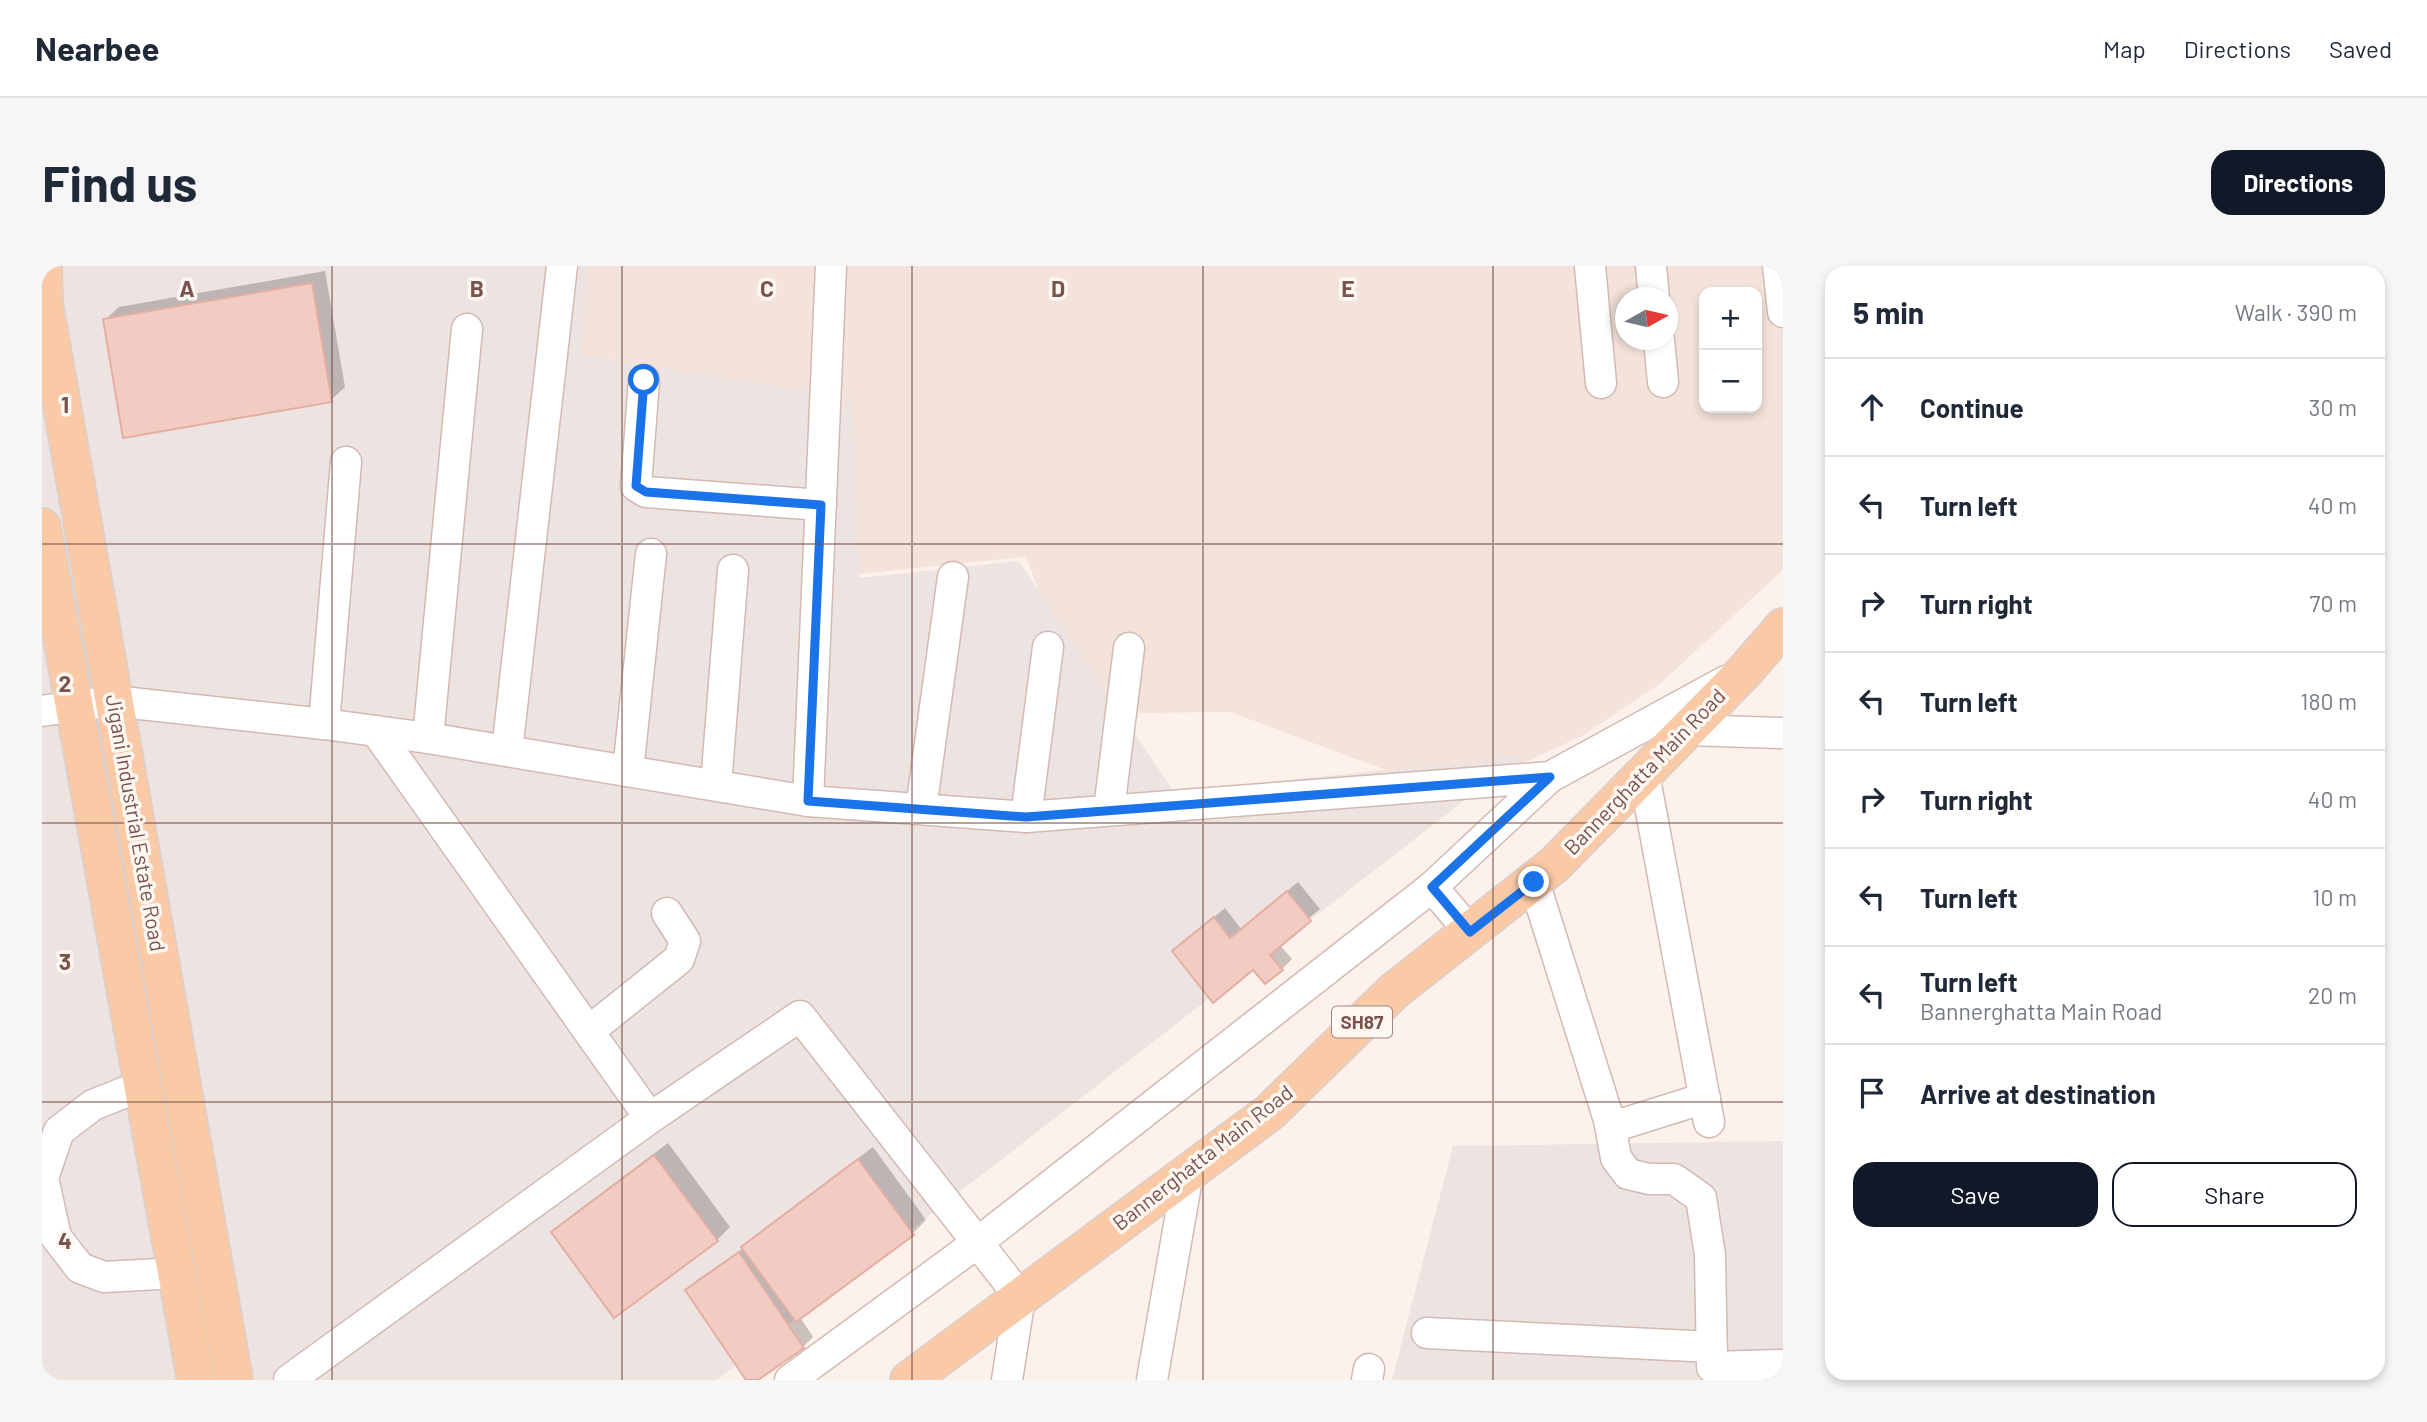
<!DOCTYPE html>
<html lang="en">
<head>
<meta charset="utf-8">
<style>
	body { margin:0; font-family:Barlow,sans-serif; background:#f6f6f7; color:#1f2937 }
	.controls { position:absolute; right:21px; top:21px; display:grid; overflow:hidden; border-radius:14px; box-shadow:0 4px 10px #0003 }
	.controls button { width:63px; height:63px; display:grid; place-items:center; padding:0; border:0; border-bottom:2px solid #e0e1e3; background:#fff; color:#1f2937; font:35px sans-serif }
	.compass { position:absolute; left:1573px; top:21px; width:63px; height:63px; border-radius:50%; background:#fff; box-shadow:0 4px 10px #0003; rotate:82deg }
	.stop { position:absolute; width:21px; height:21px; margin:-16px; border:5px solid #1a73e8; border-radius:50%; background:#fff }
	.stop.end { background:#1a73e8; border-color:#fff; box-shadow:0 2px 7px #0008 }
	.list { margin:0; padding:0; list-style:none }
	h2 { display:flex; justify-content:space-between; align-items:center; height:91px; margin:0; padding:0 28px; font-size:30px }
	h2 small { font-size:23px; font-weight:400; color:#747a83 }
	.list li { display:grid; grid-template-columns:46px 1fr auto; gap:21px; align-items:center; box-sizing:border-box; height:98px; padding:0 28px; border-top:2px solid #e0e1e3 }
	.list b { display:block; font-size:26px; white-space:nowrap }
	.list p { margin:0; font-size:23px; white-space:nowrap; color:#747a83 }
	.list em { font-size:23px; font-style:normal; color:#747a83 }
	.actions { display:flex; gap:14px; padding:21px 28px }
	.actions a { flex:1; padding:16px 0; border:2px solid #111827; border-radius:21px; text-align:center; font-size:24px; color:#111827 }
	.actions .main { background:#111827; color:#fff }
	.icon { flex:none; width:38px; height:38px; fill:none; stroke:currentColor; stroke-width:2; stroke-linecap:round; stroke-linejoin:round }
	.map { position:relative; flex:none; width:1741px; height:1114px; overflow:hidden; border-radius:21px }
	header { display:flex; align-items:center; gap:42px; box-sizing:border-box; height:98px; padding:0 35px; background:#fff; border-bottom:2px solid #e0e1e3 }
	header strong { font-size:33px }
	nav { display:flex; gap:38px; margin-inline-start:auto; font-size:24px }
	.intro { display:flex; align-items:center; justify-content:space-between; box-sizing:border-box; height:168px; padding:0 42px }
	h1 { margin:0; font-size:49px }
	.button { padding:18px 32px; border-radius:21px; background:#111827; color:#fff; font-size:24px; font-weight:700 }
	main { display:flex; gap:42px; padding:0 42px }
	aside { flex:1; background:#fff; border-radius:21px; box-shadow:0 4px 10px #0003 }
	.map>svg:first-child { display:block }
</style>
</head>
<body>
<header>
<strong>Nearbee</strong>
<nav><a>Map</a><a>Directions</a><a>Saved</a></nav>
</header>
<div class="intro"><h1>Find us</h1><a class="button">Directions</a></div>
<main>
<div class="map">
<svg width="1741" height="1114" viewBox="0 0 1741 1114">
	<rect width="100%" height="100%" fill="#fdf2eb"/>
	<path fill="#f4e3da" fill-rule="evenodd" d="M73,0H1741V304L1619,417L1540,470L1472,501L1395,523L1188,446L1098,447L1023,393L984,291L638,326L603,99L525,87ZM1662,26H1715V142H1662ZM1584,32H1626V74H1584Z"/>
	<g fill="#ede3e1">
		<polygon points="0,0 546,0 539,89 811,132 817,312 977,295 1132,526 1480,490 675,1114 0,1114"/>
		<polygon points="1741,875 1741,1114 1350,1114 1411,880"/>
	</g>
	<g fill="#0003">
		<polygon points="283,5 303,121 289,134 63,54 77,41"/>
		<polygon points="1256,616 1278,643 1237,678 1250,693 1240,703 1143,675 1183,642 1199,663"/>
		<polygon points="626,877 688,961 675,974 511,966 525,953"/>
		<polygon points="831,881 884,954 871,967 758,1051 771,1071 761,1081 712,1114 706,1114 645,1024 655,1014 702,982 715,968"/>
	</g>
	<g fill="#f2ccc3" stroke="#e5aea3" stroke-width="2">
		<polygon points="270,17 290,136 81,172 61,53"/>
		<polygon points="1245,625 1269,655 1228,689 1241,704 1223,718 1211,704 1171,737 1130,685 1172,651 1188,672"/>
		<polygon points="612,889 676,975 572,1052 509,966"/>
		<polygon points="816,893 872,969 754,1056 699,981"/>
		<polygon points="697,986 762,1082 716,1114 704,1114 643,1024"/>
	</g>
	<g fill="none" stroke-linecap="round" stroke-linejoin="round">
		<g stroke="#d2bab3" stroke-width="33">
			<g id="minor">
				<polyline points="1548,0 1559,117"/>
				<polyline points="1609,0 1612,32"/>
				<polyline points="1736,0 1741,46"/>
				<polyline points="1617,74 1621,116"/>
				<polyline points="602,114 594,220 604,226 779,239"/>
				<polyline points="0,445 71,435 282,458 386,472 766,535 984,551 1508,511 1684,415"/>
				<polyline points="282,458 304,196"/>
				<polyline points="1645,464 1741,467"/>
				<polyline points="334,465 608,852"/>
				<polyline points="386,472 425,63"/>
				<polyline points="465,485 520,0"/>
				<polyline points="586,505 609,288"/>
				<polyline points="1602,508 1667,856"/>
				<polyline points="674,519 691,304"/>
				<polyline points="766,535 789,0"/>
				<polyline points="879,543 911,311"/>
				<polyline points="1067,544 1087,382"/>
				<polyline points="984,551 1006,381"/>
				<polyline points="1492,616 1567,854 1574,892 1586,908 1607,913 1632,913 1659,932 1668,989 1670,1101 1741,1099"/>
				<polyline points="1390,621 1428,666"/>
				<polyline points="547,765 637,693 643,675 625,647"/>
				<polyline points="101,819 51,839 17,865 1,912 14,971 38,1002 62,1011 135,1007"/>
				<polyline points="1567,854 1580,858 1663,832"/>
				<polyline points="1385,1067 1670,1081"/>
				<polyline points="247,1114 608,852 758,750 978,1031 965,1114"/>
				<polyline points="748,1114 935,977 1390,621 1508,511"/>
				<polyline points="1110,1114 1146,907"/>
				<polyline points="1325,1114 1327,1103"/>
			</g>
		</g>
		<g stroke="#d9cfcd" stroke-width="40">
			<g id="major">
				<polyline points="1,0 2,38 192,1114"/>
				<polyline points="0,261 154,1114"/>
				<polyline points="867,1114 1228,846 1352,725 1512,599 1702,406 1741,361"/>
			</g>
		</g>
		<use href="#minor" stroke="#fff" stroke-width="30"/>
		<use href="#major" stroke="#fac9a5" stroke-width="37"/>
	</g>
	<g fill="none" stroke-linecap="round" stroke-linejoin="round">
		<polyline stroke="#1a73e8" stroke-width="9" points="602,114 594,220 604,226 779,239 766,535 984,551 1508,511 1390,621 1428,666 1492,616"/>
	</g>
	<path fill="none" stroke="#79544d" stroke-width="2" stroke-opacity="0.55" d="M290,0V1114M580,0V1114M870,0V1114M1161,0V1114M1451,0V1114M0,278H1741M0,557H1741M0,836H1741"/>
	<g text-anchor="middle" stroke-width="7" stroke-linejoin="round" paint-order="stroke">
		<rect fill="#fff7f2" stroke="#a1857e" stroke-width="2" x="1290" y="740.5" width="60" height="31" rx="5"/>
		<g font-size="19" font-weight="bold" fill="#79544d">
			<text x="1320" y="763">SH87</text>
		</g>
		<g font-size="21" fill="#79544d" stroke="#fff7f2">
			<text transform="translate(1603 506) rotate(-46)" y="7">Bannerghatta Main Road</text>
			<text transform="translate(93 557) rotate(80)" y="7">Jigani Industrial Estate Road</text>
			<text transform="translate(1161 892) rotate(-38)" y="7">Bannerghatta Main Road</text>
		</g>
	</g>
	<g font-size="23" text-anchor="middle" font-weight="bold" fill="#79544d" stroke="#fff7f2" stroke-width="7" stroke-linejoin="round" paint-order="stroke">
		<text x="145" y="31">A</text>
		<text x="435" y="31">B</text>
		<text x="725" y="31">C</text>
		<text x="1016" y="31">D</text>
		<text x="1306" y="31">E</text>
		<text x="23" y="147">1</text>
		<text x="23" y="426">2</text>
		<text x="23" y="704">3</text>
		<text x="23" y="983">4</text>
	</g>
</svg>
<div class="controls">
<button>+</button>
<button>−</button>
</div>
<svg class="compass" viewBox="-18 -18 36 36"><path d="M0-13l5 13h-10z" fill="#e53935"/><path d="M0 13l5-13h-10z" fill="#747a83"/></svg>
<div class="stop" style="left:602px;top:114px"></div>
<div class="stop end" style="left:1492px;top:616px"></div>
</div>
<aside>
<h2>5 min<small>Walk · 390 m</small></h2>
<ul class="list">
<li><svg class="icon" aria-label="ahead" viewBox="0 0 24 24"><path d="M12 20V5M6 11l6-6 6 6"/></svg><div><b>Continue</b></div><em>30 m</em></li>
<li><svg class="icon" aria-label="left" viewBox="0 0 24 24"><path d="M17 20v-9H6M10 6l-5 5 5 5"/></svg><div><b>Turn left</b></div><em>40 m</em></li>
<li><svg class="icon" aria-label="right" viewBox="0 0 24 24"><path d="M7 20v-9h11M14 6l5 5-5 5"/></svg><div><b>Turn right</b></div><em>70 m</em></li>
<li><svg class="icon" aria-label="left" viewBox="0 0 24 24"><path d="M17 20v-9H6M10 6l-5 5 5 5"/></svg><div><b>Turn left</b></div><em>180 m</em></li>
<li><svg class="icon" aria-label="right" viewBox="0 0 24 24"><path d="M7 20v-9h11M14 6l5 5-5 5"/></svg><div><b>Turn right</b></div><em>40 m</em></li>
<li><svg class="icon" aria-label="left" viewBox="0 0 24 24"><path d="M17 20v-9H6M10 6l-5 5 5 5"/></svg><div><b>Turn left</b></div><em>10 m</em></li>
<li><svg class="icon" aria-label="left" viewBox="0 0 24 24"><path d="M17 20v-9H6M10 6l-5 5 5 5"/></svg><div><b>Turn left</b><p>Bannerghatta Main Road</p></div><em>20 m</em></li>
<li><svg class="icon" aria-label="arrive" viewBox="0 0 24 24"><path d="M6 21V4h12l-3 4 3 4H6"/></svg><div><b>Arrive at destination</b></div></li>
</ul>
<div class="actions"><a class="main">Save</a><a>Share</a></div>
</aside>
</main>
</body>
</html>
